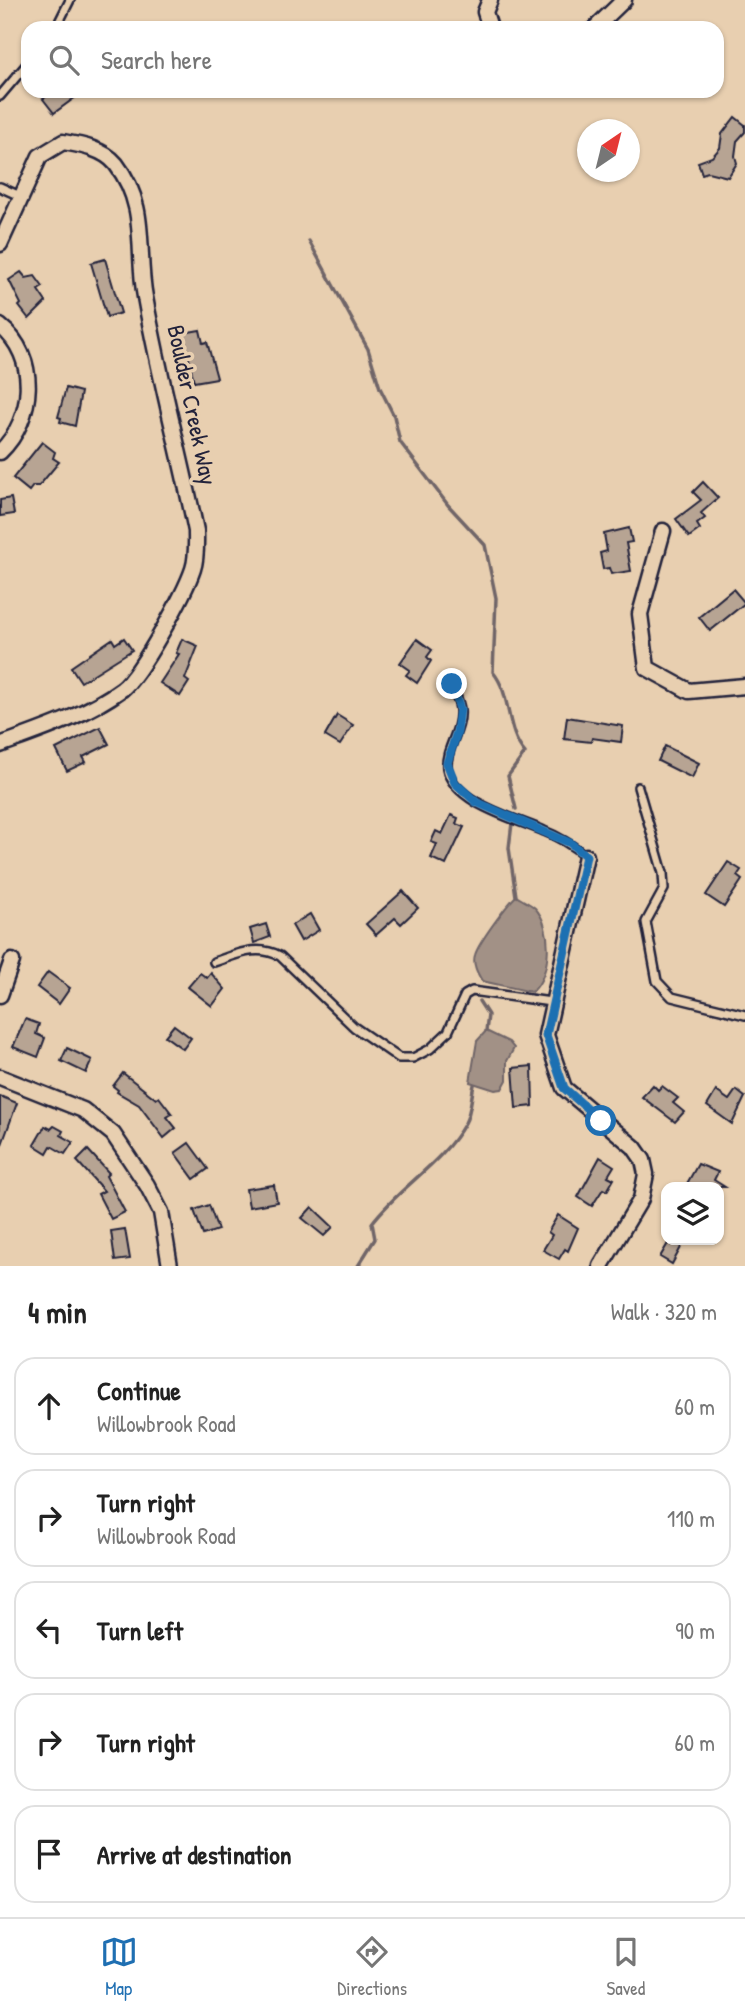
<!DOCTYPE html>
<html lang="en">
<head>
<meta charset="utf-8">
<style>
	body { margin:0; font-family:"Patrick Hand",sans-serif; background:#f6f6f6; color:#222 }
	.controls { position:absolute; right:21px; bottom:21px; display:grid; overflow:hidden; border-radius:14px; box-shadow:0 2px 5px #0004 }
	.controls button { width:63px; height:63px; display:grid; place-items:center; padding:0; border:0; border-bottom:2px solid #e0e0e0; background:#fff; color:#222; font:35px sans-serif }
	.compass { position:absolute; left:577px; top:119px; width:63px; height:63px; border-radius:50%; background:#fff; box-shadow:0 2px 5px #0004; rotate:35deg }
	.stop { position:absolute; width:21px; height:21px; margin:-16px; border:5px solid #1f6fb2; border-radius:50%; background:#fff }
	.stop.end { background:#1f6fb2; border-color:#fff; box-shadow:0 2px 7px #0008 }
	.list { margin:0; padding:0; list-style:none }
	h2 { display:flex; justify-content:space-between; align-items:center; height:91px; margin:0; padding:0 28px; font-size:30px }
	h2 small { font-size:23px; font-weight:400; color:#767676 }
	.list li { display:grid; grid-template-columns:46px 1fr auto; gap:21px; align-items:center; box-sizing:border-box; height:98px; margin:0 14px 14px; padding:0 14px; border:2px solid #e0e0e0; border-radius:21px }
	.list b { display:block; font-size:26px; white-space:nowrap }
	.list p { margin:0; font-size:23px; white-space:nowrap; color:#767676 }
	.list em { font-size:23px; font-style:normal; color:#767676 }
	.icon { flex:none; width:38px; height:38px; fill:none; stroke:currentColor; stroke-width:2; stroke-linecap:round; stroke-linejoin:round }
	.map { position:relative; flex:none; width:745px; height:1266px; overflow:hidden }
	.search { position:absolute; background:#fff; box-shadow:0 2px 5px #0004; left:21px; right:21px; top:21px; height:77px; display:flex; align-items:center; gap:18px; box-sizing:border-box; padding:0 24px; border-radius:21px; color:#767676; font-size:26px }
	.sheet { height:651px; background:#fff }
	nav { display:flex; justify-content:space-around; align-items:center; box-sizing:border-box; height:98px; border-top:2px solid #e0e0e0; background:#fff; font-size:19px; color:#767676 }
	nav a { display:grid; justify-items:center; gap:4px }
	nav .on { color:#1f6fb2 }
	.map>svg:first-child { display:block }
</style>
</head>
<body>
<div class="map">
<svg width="745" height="1266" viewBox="0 0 745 1266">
	<rect width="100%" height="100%" fill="#e8cfb0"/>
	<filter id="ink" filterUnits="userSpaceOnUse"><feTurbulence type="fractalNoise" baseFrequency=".0143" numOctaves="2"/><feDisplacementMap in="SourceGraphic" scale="14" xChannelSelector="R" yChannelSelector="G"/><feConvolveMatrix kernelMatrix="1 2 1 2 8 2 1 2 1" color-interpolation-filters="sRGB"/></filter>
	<g filter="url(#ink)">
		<g fill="#a29186" stroke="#6f6568" stroke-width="2">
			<path d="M516,896C522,900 531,904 535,908C553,927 552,975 532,992L482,981C478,974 472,964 475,955C479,942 506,906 516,896Z"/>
			<polygon points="486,1031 509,1042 514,1048 507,1061 507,1080 502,1089 495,1090 470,1082 477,1041"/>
		</g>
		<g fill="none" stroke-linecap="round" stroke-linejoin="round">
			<g stroke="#6f6568" stroke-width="3.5">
				<path d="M309,241L368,349L380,388L394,416L400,442L448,505L485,545L496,598L493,672C512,695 505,730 525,753L508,776L516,809"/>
				<polyline points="512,823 509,848 516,896"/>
				<polyline points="479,1001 488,1015 486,1031"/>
				<path d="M358,1266L375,1239L372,1223C400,1186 442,1164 465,1123C471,1112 471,1097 474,1085"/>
			</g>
		</g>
		<g fill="#b7a493" stroke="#22223b" stroke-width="2">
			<polygon points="44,91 84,91 54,113 43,99 47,96"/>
			<polygon points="735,117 745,125 745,132 737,141 735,156 737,163 728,177 708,172 702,174 698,162 712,157 720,148 722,134"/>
			<polygon points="105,259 121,313 107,317 91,263"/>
			<polygon points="21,272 26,278 35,276 43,287 38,290 46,302 29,319 19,306 21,304 9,280"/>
			<polygon points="200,330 203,343 207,342 217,378 194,382 188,354 184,355 183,333"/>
			<polygon points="66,388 81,392 75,426 60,422 61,418 58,417"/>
			<polygon points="42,442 55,452 53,458 59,462 39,486 33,486 29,491 13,478"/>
			<polygon points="703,482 718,498 701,513 705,518 697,524 700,529 689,537 676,519 701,500 693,492"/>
			<polygon points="11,498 14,514 0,516 0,500"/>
			<polygon points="629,528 632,542 626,543 631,571 611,574 609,568 603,569 600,553 607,551 604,534"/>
			<polygon points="733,589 745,603 710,631 699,617"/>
			<polygon points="124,638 132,650 81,682 71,667 112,639 115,644"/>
			<polygon points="182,639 198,646 185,679 189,682 180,696 160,683 179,654 176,653"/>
			<polygon points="417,639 432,650 427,657 431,661 417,683 406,675 410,670 400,663"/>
			<polygon points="337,715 353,725 340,745 325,736"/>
			<polygon points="567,717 623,726 621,742 592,738 591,742 564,739"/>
			<polygon points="100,727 109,744 83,757 86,762 67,771 56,749"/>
			<polygon points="665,746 699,763 692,778 658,761"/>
			<polygon points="451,815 458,818 456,824 464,827 446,865 431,858 437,844 431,842 436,831 442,834"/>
			<polygon points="728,862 741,870 737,876 742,880 724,907 706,895"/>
			<polygon points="403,891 418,908 401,924 395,918 376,935 366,924"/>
			<polygon points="310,914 319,930 301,941 292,925"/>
			<polygon points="266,924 270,937 254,943 250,929"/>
			<polygon points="48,972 70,988 59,1004 37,987"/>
			<polygon points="200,973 207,978 211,973 225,989 212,1006 188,987"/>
			<polygon points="25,1019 39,1024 36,1034 45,1038 38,1057 13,1047"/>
			<polygon points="174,1025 191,1038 183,1049 165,1036"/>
			<polygon points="67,1048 92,1060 86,1073 61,1061"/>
			<polygon points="532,1066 533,1106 516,1108 513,1068"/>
			<polygon points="123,1073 156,1099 159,1097 172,1114 167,1117 176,1128 164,1138 139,1105 117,1092 118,1090 113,1086"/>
			<polygon points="653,1085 658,1090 662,1086 678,1098 673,1103 684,1112 675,1122 642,1097"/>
			<polygon points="736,1090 745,1097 732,1124 707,1106 716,1091 729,1100"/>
			<polygon points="0,1096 17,1103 1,1147 0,1146"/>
			<polygon points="45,1126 51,1129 54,1126 63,1131 61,1135 73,1142 65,1154 51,1146 47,1153 34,1145"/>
			<polygon points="189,1143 208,1169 194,1179 175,1153"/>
			<polygon points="88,1150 109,1173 106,1176 125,1212 111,1219 98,1194 104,1191 77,1161"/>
			<polygon points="600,1157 614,1166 608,1176 614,1179 607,1191 603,1189 592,1206 578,1197"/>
			<polygon points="698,1164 718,1172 714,1180 725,1187 685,1187"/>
			<polygon points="274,1185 277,1202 249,1207 246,1189"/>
			<polygon points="209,1205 218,1230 203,1235 194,1210"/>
			<polygon points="312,1207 333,1227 324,1236 302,1218"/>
			<polygon points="558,1215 578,1228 568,1251 565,1249 559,1259 543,1250 552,1235 548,1232"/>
			<polygon points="125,1229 130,1259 115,1261 111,1231"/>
			<polygon points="670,1240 685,1240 672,1264 660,1257"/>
		</g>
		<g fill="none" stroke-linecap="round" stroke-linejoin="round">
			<g stroke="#22223b" stroke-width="12">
				<g id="service">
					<polyline points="56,28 70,0"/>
					<polyline points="0,96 28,63"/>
					<polyline points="0,187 22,197"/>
					<path d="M451,684C454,692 460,702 460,710C462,730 445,749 447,768C453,803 517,819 544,831C560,837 573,846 586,856"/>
					<polyline points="638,787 663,873 664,889 646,922 657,981 672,997 745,1015"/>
					<path d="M214,962C238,954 257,944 280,956L354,1027L399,1058H413L430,1049L448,1032L465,995L472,991L551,1002"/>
				</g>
			</g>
			<g stroke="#22223b" stroke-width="19">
				<g id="minor">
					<polyline points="490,0 485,12 490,28"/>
					<polyline points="595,28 624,0"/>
					<path d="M0,244L40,156L63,142C81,145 104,149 116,164C149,207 136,250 145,297C159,376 180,453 196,531C196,543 197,558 193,569C185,593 141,674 122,689C87,715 41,730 0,745"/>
					<path d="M0,326C39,356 35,419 0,452"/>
					<polyline points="663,531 640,614 647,668 689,691 745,686"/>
					<polyline points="586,856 546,1035 564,1088 634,1147 643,1160 646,1174 641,1199 601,1266"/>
					<polyline points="0,995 12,961"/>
					<polyline points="0,1077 83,1110 113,1134 147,1185 161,1212 170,1266"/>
				</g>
			</g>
			<use href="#service" stroke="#e8cfb0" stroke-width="7"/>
			<use href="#minor" stroke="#e8cfb0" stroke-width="14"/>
		</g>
	</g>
	<g fill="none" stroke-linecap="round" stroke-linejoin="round" filter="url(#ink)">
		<polyline stroke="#1f6fb2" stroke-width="9" points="452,684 460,709 457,732 447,763 455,783 476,802 570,843 586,856 546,1035 564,1088 601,1121"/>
	</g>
	<g text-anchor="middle" stroke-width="7" stroke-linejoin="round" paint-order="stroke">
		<g font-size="24" fill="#22223b" stroke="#e8cfb0">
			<text transform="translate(192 405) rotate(78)" y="8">Boulder Creek Way</text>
		</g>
	</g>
</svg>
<div class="controls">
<button><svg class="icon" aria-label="layers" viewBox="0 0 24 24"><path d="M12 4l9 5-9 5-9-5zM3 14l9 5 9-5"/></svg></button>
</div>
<svg class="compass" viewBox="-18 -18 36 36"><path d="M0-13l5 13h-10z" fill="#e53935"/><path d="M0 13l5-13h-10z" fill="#767676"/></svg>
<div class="stop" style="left:601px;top:1121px"></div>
<div class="stop end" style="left:452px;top:684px"></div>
<div class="search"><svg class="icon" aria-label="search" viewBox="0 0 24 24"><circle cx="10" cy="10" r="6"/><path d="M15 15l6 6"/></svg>Search here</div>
</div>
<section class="sheet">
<h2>4 min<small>Walk · 320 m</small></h2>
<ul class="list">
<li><svg class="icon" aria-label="ahead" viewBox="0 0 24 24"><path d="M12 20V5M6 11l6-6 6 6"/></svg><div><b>Continue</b><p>Willowbrook Road</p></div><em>60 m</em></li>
<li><svg class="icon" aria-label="right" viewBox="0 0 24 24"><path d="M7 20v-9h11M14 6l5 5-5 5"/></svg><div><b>Turn right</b><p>Willowbrook Road</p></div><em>110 m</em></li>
<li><svg class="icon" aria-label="left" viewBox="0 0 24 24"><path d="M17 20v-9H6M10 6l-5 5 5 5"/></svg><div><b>Turn left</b></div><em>90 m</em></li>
<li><svg class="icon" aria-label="right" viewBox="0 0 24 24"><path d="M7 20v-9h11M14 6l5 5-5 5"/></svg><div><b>Turn right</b></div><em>60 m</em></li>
<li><svg class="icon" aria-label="arrive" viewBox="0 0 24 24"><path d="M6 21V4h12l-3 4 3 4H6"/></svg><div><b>Arrive at destination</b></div></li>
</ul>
</section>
<nav>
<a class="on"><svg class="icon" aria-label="map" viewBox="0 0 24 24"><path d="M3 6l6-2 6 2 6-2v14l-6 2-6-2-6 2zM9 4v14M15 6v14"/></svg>Map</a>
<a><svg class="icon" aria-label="directions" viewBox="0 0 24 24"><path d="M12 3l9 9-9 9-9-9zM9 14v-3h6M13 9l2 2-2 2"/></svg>Directions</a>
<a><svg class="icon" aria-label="saved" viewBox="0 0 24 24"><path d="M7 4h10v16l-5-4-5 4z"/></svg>Saved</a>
</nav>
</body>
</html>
